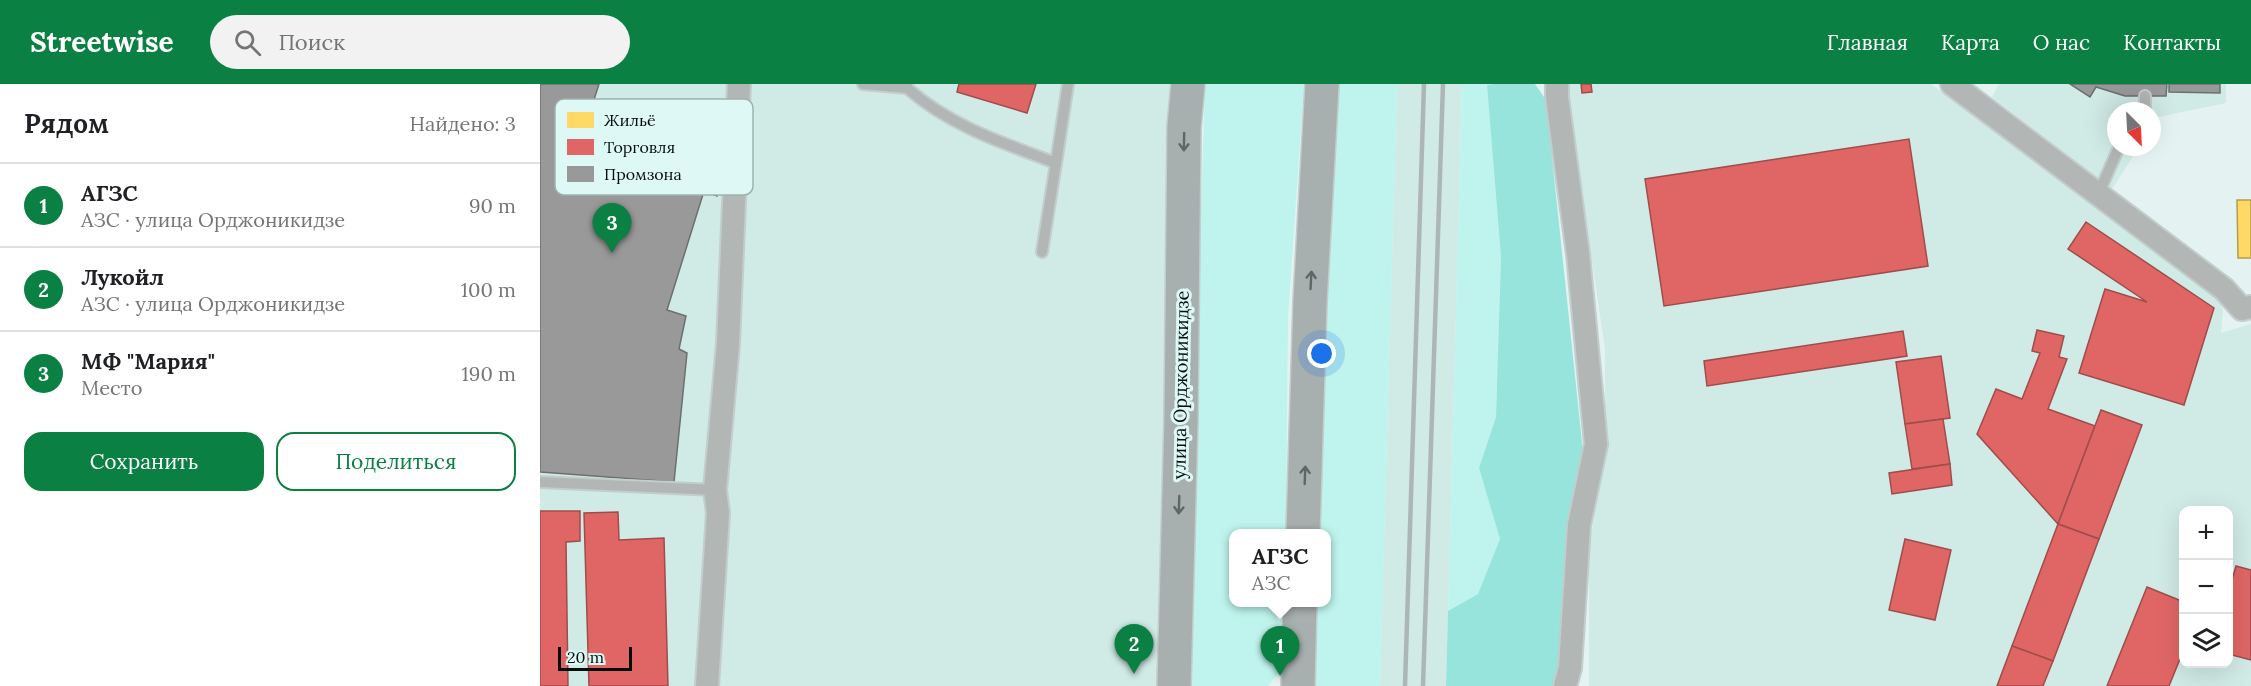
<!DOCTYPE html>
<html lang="ru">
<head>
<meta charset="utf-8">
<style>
	body { margin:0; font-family:Lora,serif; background:#f2f2f2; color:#202124 }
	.controls { position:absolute; right:18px; bottom:18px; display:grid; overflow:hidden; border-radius:12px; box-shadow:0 6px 24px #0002 }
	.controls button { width:54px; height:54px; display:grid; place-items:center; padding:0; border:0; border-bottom:2px solid #e0e0e0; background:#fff; color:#202124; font:30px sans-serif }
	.compass { position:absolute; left:1567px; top:18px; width:54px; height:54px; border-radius:50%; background:#fff; box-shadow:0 6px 24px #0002; rotate:156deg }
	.scale { position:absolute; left:18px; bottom:15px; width:74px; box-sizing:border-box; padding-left:6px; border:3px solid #060e0d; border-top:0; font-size:16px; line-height:21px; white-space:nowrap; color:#060e0d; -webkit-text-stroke:4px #def9f5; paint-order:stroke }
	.you { position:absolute; left:782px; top:270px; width:21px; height:21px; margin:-15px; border:4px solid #fff; border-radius:50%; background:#1a73e8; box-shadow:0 0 0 9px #1a73e833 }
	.badge { display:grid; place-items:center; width:39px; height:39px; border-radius:50%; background:#0b8043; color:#fff; font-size:20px; font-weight:700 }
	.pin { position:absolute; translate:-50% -50px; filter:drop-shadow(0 2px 3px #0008) }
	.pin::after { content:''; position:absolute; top:32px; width:21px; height:18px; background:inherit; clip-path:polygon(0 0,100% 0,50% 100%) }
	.popup { position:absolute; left:689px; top:445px; width:102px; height:78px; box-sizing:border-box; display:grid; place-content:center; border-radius:12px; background:#fff; filter:drop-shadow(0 2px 4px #0005); font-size:20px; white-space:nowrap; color:#757577 }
	.popup b { font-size:22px; color:#202124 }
	.popup::after { content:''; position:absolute; left:50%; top:100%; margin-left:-12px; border:12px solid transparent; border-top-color:#fff }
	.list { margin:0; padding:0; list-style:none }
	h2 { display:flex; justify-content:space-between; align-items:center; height:78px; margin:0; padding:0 24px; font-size:26px }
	h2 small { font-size:20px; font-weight:400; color:#757577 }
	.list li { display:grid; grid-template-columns:39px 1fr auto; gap:18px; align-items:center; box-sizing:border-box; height:84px; padding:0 24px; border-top:2px solid #e0e0e0 }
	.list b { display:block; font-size:22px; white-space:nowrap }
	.list p { margin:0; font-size:20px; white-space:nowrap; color:#757577 }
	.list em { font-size:20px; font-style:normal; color:#757577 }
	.actions { display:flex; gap:12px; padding:18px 24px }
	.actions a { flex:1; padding:14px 0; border:2px solid #0b8043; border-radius:18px; text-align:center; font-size:21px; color:#0b8043 }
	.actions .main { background:#0b8043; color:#fff }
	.icon { flex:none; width:33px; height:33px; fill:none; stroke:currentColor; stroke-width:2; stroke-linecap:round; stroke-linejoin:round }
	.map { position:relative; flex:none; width:1711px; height:602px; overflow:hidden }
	header { display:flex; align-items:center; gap:36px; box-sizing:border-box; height:84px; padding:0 30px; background:#0b8043; color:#fff }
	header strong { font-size:28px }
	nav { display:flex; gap:33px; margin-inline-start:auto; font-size:21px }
	.search { width:420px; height:54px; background:#f2f2f2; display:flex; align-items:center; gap:15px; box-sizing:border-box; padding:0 21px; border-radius:33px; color:#757577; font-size:22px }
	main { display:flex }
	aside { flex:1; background:#fff }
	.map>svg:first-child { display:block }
</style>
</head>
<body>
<header>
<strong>Streetwise</strong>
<div class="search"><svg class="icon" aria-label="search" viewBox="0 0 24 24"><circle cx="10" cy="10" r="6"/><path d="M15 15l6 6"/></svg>Поиск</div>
<nav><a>Главная</a><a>Карта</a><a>О нас</a><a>Контакты</a></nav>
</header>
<main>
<aside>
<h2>Рядом<small>Найдено: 3</small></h2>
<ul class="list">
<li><span class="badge">1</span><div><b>АГЗС</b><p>АЗС · улица Орджоникидзе</p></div><em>90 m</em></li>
<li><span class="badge">2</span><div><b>Лукойл</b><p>АЗС · улица Орджоникидзе</p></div><em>100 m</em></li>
<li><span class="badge">3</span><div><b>МФ &quot;Мария&quot;</b><p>Место</p></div><em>190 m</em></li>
</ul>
<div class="actions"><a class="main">Сохранить</a><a>Поделиться</a></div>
</aside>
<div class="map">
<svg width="1711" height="602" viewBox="0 0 1711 602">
	<rect width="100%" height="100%" fill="#e4f3f1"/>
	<g fill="#d0eae6" fill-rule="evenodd">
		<polygon points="0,0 633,0 630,45 618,602 0,602"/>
		<polygon points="857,0 922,0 906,602 840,602"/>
		<path d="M1029,0H1391L1678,215L1683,226L1681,249L1711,240V602H1049V464L1065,366V265L1028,14ZM1644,426H1688V580H1644Z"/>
		<polygon points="1459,0 1686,0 1686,19 1618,33 1612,42 1612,27 1576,27 1576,63 1599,63 1572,105 1452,13"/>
	</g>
	<g fill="#bef4ed">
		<polygon points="665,0 764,0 748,233 746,449 694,450 694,518 745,519 744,582 728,602 651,602 658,225"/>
		<polygon points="796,0 857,0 840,602 774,602 776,519 786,518 786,450 777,449 781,217"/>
		<polygon points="922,0 954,0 947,1 961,173 956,333 939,384 960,455 938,510 908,527"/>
	</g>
	<polygon fill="#96e4dc" points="954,0 995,0 1006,16 1043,368 1027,443 1020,580 1015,602 906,602 908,527 938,510 960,455 939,384 956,333 961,173 947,1"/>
	<polygon fill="#ffd966" stroke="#b49c4b" stroke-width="1.5" points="1697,116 1711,116 1711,174 1698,174"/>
	<g fill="#e06666" stroke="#9f4c4b" stroke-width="1.5">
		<polygon points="419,0 496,0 487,29 417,8"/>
		<polygon points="1041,0 1051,0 1052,8 1042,9"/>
		<polygon points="1369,55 1388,182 1124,222 1105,95"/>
		<polygon points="1546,138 1674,224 1644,321 1539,289 1565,205 1607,218 1528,165"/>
		<polygon points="1497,246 1524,252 1519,273 1527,275 1508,325 1555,342 1518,440 1437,350 1456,305 1482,315 1500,269 1492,267"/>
		<polygon points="1363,247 1367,272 1167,302 1164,277"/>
		<polygon points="1401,272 1410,334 1365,340 1356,278"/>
		<polygon points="1561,326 1602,341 1559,455 1518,440"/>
		<polygon points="1403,335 1410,380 1372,385 1365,340"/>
		<polygon points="1410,380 1412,401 1352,410 1349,389"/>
		<polygon points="0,427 40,427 40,457 26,458 28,602 0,602"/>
		<polygon points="78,428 79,456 124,454 128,602 49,602 44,429"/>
		<polygon points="1518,440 1559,455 1513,577 1472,562"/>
		<polygon points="1365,455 1411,466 1395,536 1349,526"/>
		<polygon points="1696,482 1711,486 1711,576 1688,570 1688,510"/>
		<polygon points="1607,503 1644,518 1644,565 1629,602 1567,602"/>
		<polygon points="1472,562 1513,577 1503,602 1457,602"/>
	</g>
	<g fill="#999" stroke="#6d6f6f" stroke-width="1.5">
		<polygon points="0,0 59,0 51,25 179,68 177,112 164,107 127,226 146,232 139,265 147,269 134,398 0,388"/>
		<polygon points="1530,0 1627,0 1626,12 1585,12 1556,3 1550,13"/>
		<polygon points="1629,0 1680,0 1680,9 1629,8"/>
	</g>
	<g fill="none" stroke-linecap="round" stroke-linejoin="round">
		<g stroke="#c2cdcc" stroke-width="14">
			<g id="lane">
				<polyline points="323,0 367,4"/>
				<path d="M367,0V4C410,42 463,59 516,79L528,0"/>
				<polyline points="1602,27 1605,24 1605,12"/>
				<polyline points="1558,111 1579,63"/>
				<polyline points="502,168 516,79"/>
				<polyline points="0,398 175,406"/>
			</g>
		</g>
		<g stroke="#c2cdcc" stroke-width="26">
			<g id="street">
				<polyline points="1017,0 1017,13 1038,170 1056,360 1039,441 1030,584 1025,602"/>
				<polyline points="1412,0 1684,205 1702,225 1711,223"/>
				<polyline points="167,602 178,429 175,406 188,260 199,0"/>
			</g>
		</g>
		<g stroke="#c2cdcc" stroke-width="36">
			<g id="primary">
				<polyline points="763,450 770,218 782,0"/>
				<polyline points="634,602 641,336 644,43 648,0"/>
				<polyline points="758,602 760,518"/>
			</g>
		</g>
		<use href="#lane" stroke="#b2b7b6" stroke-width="10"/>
		<use href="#street" stroke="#b2b7b6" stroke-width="22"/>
		<use href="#primary" stroke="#a8afaf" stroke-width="33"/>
		<g stroke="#adb6b5" stroke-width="4.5">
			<polyline points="865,602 884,0"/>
			<polyline points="883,602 903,0"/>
		</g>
	</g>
	<defs><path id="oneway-shaft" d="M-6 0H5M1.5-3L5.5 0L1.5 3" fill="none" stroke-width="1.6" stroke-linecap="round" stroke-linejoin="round" transform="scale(1.5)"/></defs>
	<g stroke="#5f6766">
		<use href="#oneway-shaft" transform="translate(644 58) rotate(91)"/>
		<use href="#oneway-shaft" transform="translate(771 196) rotate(-87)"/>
		<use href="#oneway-shaft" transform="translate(765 391) rotate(-88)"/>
		<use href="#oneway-shaft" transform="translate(639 421) rotate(92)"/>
	</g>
	<g text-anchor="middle" stroke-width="6" stroke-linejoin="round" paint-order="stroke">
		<g font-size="18" fill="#060e0d" stroke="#def9f5">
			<text transform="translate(641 301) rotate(-89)" y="6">улица Орджоникидзе</text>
		</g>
	</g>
	<rect x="15" y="15" width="198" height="96" rx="9" fill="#def9f5" stroke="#9db2af" stroke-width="1.5"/>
	<rect x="27" y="28" width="27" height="16" fill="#ffd966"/>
	<rect x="27" y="55" width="27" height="16" fill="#e06666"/>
	<rect x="27" y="82" width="27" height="16" fill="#999"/>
	<g font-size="16" fill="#060e0d">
		<text x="64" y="42">Жильё</text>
		<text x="64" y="69">Торговля</text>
		<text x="64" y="96">Промзона</text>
	</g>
</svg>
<div class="controls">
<button>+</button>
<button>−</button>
<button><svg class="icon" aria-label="layers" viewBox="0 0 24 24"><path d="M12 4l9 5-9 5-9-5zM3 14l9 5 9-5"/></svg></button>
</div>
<svg class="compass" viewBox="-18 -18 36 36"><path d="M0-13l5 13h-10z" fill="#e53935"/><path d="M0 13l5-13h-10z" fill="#757577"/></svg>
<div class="scale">20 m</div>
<div class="you"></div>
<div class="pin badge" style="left:740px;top:592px">1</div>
<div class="popup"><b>АГЗС</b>АЗС</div>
<div class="pin badge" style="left:594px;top:590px">2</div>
<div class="pin badge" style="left:72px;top:169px">3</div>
</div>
</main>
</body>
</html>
